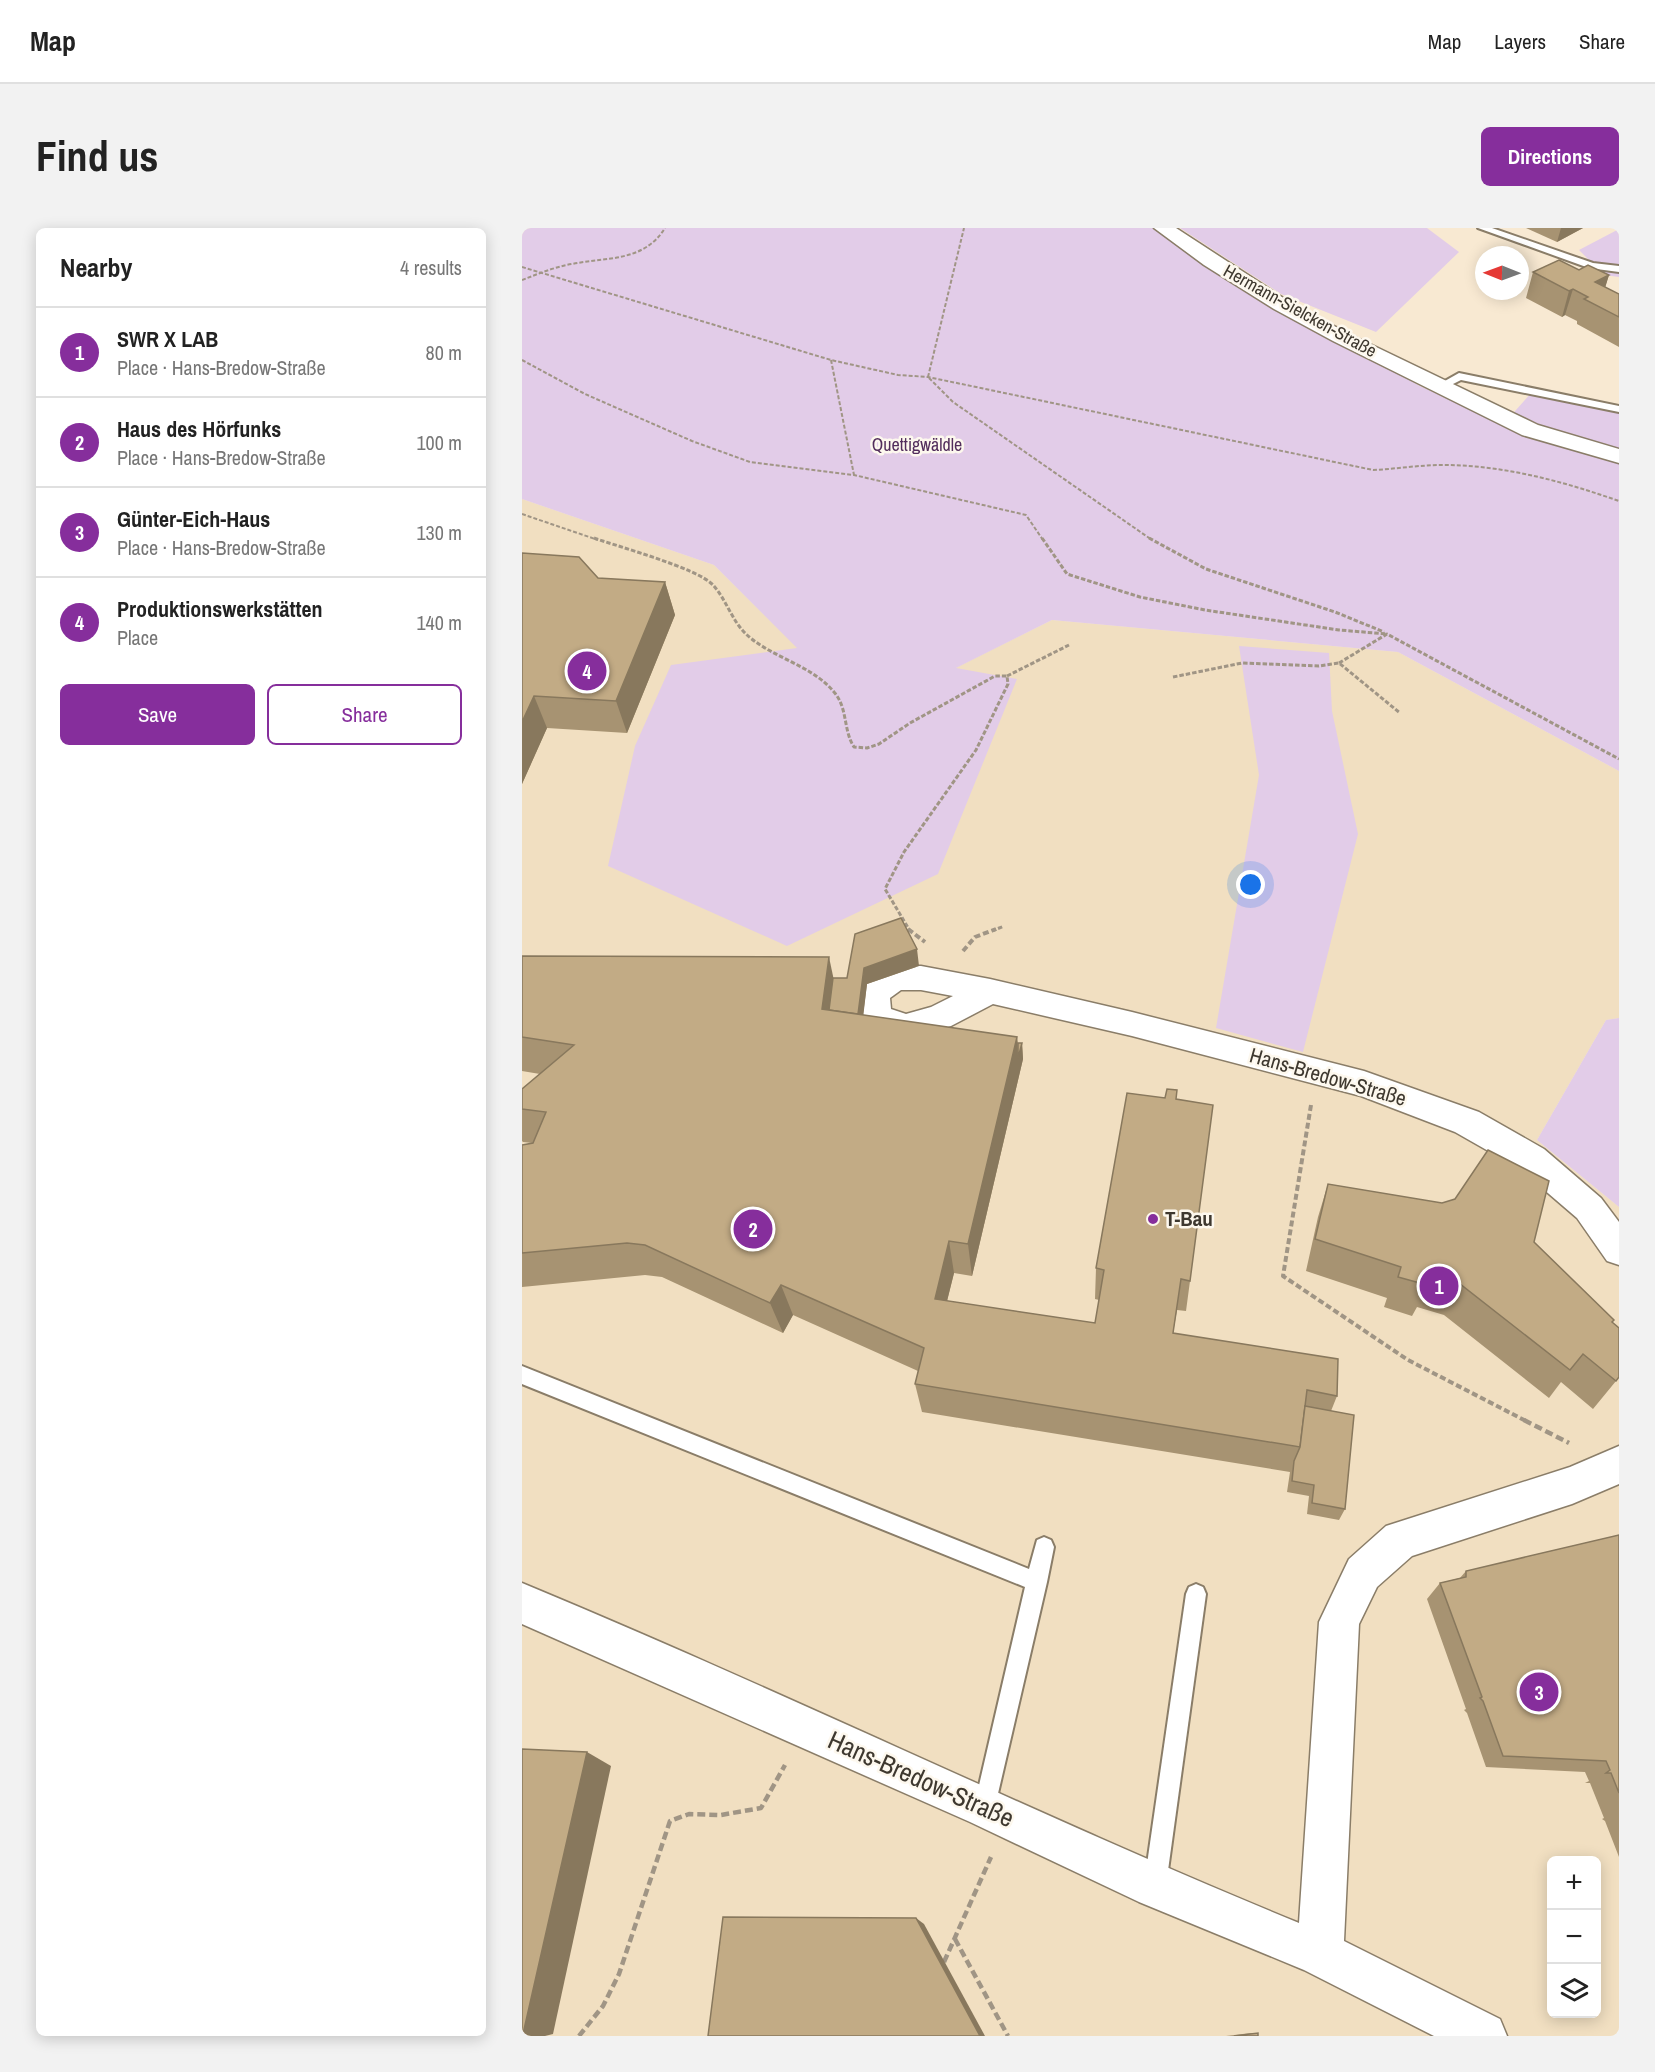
<!DOCTYPE html>
<html lang="en">
<head>
<meta charset="utf-8">
<style>
	body { margin:0; font-family:"Archivo Narrow",sans-serif; background:#f2f2f2; color:#222 }
	.controls { position:absolute; right:18px; bottom:18px; display:grid; overflow:hidden; border-radius:9px; box-shadow:0 3px 15px #0003 }
	.controls button { width:54px; height:54px; display:grid; place-items:center; padding:0; border:0; border-bottom:2px solid #e0e0e0; background:#fff; color:#222; font:30px sans-serif }
	.compass { position:absolute; left:953px; top:18px; width:54px; height:54px; border-radius:50%; background:#fff; box-shadow:0 3px 15px #0003; rotate:271deg }
	.you { position:absolute; left:729px; top:657px; width:21px; height:21px; margin:-15px; border:4px solid #fff; border-radius:50%; background:#1a73e8; box-shadow:0 0 0 9px #1a73e833 }
	.badge { display:grid; place-items:center; width:39px; height:39px; border-radius:50%; background:#862e9c; color:#fff; font-size:20px; font-weight:700 }
	.pin { position:absolute; translate:-50% -50%; border:3px solid #fff; box-shadow:0 2px 6px #0006 }
	.list { margin:0; padding:0; list-style:none }
	h2 { display:flex; justify-content:space-between; align-items:center; height:78px; margin:0; padding:0 24px; font-size:26px }
	h2 small { font-size:20px; font-weight:400; color:#767676 }
	.list li { display:grid; grid-template-columns:39px 1fr auto; gap:18px; align-items:center; box-sizing:border-box; height:90px; padding:0 24px; border-top:2px solid #e0e0e0 }
	.list b { display:block; font-size:22px; white-space:nowrap }
	.list p { margin:0; font-size:20px; white-space:nowrap; color:#767676 }
	.list em { font-size:20px; font-style:normal; color:#767676 }
	.actions { display:flex; gap:12px; padding:18px 24px }
	.actions a { flex:1; padding:14px 0; border:2px solid #862e9c; border-radius:9px; text-align:center; font-size:21px; color:#862e9c }
	.actions .main { background:#862e9c; color:#fff }
	.icon { flex:none; width:33px; height:33px; fill:none; stroke:currentColor; stroke-width:2; stroke-linecap:round; stroke-linejoin:round }
	.map { position:relative; flex:none; width:1097px; height:1808px; overflow:hidden; border-radius:9px }
	header { display:flex; align-items:center; gap:36px; box-sizing:border-box; height:84px; padding:0 30px; background:#fff; border-bottom:2px solid #e0e0e0 }
	header strong { font-size:28px }
	nav { display:flex; gap:33px; margin-inline-start:auto; font-size:21px }
	.intro { display:flex; align-items:center; justify-content:space-between; box-sizing:border-box; height:144px; padding:0 36px }
	h1 { margin:0; font-size:42px }
	.button { padding:15px 27px; border-radius:9px; background:#862e9c; color:#fff; font-size:21px; font-weight:700 }
	main { display:flex; gap:36px; padding:0 36px }
	aside { flex:1; background:#fff; border-radius:9px; box-shadow:0 3px 15px #0003 }
	.map>svg:first-child { display:block }
</style>
</head>
<body>
<header>
<strong>Map</strong>
<nav><a>Map</a><a>Layers</a><a>Share</a></nav>
</header>
<div class="intro"><h1>Find us</h1><a class="button">Directions</a></div>
<main>
<aside>
<h2>Nearby<small>4 results</small></h2>
<ul class="list">
<li><span class="badge">1</span><div><b>SWR X LAB</b><p>Place · Hans-Bredow-Straße</p></div><em>80 m</em></li>
<li><span class="badge">2</span><div><b>Haus des Hörfunks</b><p>Place · Hans-Bredow-Straße</p></div><em>100 m</em></li>
<li><span class="badge">3</span><div><b>Günter-Eich-Haus</b><p>Place · Hans-Bredow-Straße</p></div><em>130 m</em></li>
<li><span class="badge">4</span><div><b>Produktionswerkstätten</b><p>Place</p></div><em>140 m</em></li>
</ul>
<div class="actions"><a class="main">Save</a><a>Share</a></div>
</aside>
<div class="map">
<svg width="1097" height="1808" viewBox="0 0 1097 1808">
	<rect width="100%" height="100%" fill="#f8e9d2"/>
	<path fill="#f1dfc1" fill-rule="evenodd" d="M0,271L192,337L276,420L433,440L530,392L876,424L1097,543V790L1084,792L1015,912L1097,979V1808H0ZM1030,1632H1074V1786H1030Z"/>
	<g fill="#e2cce8">
		<polygon points="0,0 641,0 759,77 896,157 962,188 986,191 1011,163 1097,181 1097,543 876,424 530,392 434,440 495,451 416,646 265,718 86,638 113,518 149,437 275,420 192,337 0,271"/>
		<polygon points="658,0 905,0 937,24 854,104 759,66"/>
		<polygon points="1097,1 1097,49 1082,47 1057,22"/>
		<polygon points="717,418 807,425 810,483 836,606 781,824 694,800 737,547"/>
		<polygon points="1097,790 1097,979 1015,912 1084,792"/>
	</g>
	<g fill="none" stroke-linecap="round" stroke-linejoin="round">
		<g stroke="#8a7d68" stroke-width="4">
			<g id="service">
				<polygon points="956,0 970,0 1071,35 1097,38 1097,44 1067,40"/>
				<polygon points="937,145 1097,178 1097,184 939,152 923,160 915,160 914,158"/>
				<polygon points="0,1138 507,1341 515,1312 522,1309 529,1312 532,1319 525,1354 471,1587 463,1590 455,1587 452,1579 503,1359 0,1156"/>
				<polygon points="674,1356 681,1359 684,1366 644,1657 641,1665 633,1668 625,1665 622,1657 664,1366 667,1359"/>
			</g>
		</g>
		<g stroke="#8a7d68" stroke-width="3">
			<g id="minor">
				<polygon points="632,0 654,0 766,73 825,105 1016,197 1097,221 1097,235 1000,207 811,113 752,81 682,37"/>
				<path d="M373,738H399L468,751L610,784L842,843L957,884L1022,921L1079,970L1097,994V1037L1085,1033L1055,990L998,941L933,904L839,868L610,808L471,776L429,798L383,812L342,797C327,769 346,747 373,738ZM379,762H399L431,768L409,779L384,786L369,781L368,770Z"/>
				<path d="M1097,1218V1256L1050,1276L890,1328L855,1359L837,1396L822,1713L978,1791L985,1808H912L782,1742L617,1674L448,1594L0,1396V1355C261,1463 516,1588 777,1695L797,1394L827,1331L864,1298L1048,1239Z"/>
			</g>
		</g>
		<g stroke="#a09585" stroke-width="2" stroke-dasharray="4 2" stroke-linecap="butt">
			<path d="M0,39L309,132L376,147L406,149L851,242C874,241 897,237 920,237C981,237 1040,253 1097,273"/>
			<path d="M0,52C16,46 32,39 50,36C85,29 122,34 143,0"/>
			<polyline points="0,132 63,166 170,213 228,234 332,247 504,287 521,312"/>
			<polyline points="309,132 332,247"/>
			<polyline points="406,149 442,0"/>
			<polyline points="407,150 431,174 630,312"/>
			<polyline points="0,286 76,312"/>
		</g>
		<g stroke="#a09585" stroke-width="3" stroke-dasharray="4.5 2" stroke-linecap="butt">
			<path d="M72,310C97,319 175,340 191,357C204,371 210,393 224,406C248,429 290,437 312,464C326,480 321,502 332,519L345,520L357,516L388,495L473,448H485L486,456L454,522L382,624L363,661L388,703"/>
			<polyline points="520,310 545,346 618,369 683,382 817,402 865,406"/>
			<polyline points="627,310 684,341 813,384 862,404"/>
			<polyline points="817,435 865,406 1097,531"/>
			<polyline points="485,448 547,417"/>
			<polyline points="651,449 720,435 797,438 817,435 878,485"/>
			<polyline points="470,703 482,698"/>
		</g>
		<g stroke="#a09585" stroke-width="4" stroke-dasharray="6 3" stroke-linecap="butt">
			<polyline points="386,701 403,714"/>
			<polyline points="441,723 453,709 474,701"/>
			<polyline points="789,877 761,1048 886,1132 1004,1193"/>
		</g>
		<g stroke="#a09585" stroke-width="4.5" stroke-dasharray="8 4" stroke-linecap="butt">
			<polyline points="1002,1192 1047,1215"/>
			<polyline points="433,1711 486,1808"/>
			<polyline points="422,1734 469,1629"/>
			<polyline points="57,1808 81,1778 97,1746 148,1593 167,1586 199,1587 239,1580 263,1537"/>
		</g>
		<use href="#service" fill="#fff" fill-rule="evenodd"/>
		<use href="#minor" fill="#fff" fill-rule="evenodd"/>
	</g>
	<g fill="#a79372">
		<polygon points="1004,0 1061,0 1035,14"/>
		<polygon points="1057,42 1087,47 1083,59 1097,66 1097,119 1055,96 1055,93 1043,87 1040,89 1004,70 1011,44"/>
		<polygon points="0,325 76,350 143,354 153,387 105,505 25,500 0,556"/>
		<polygon points="0,728 311,750 325,750 397,738 345,756 341,787 495,809 496,815 500,815 501,831 450,1048 432,1045 425,1073 573,1095 577,1072 573,1071 574,1040 654,871 668,1053 664,1083 655,1082 651,1105 815,1168 809,1183 823,1281 817,1292 785,1286 787,1268 765,1264 768,1244 400,1184 393,1156 396,1143 271,1087 261,1105 140,1049 123,1047 0,1059 0,917 10,915 1,914 0,913 0,861 18,846 0,843"/>
		<polygon points="806,956 1012,1014 1090,1094 1094,1153 1071,1181 1039,1154 1027,1170 922,1087 895,1079 890,1088 862,1079 865,1070 784,1043 796,989"/>
		<polygon points="1097,1307 1097,1629 1083,1593 1080,1591 1082,1590 1068,1555 1063,1555 1067,1553 1063,1544 964,1539 945,1485 942,1482 944,1481 905,1371 918,1355 938,1350 944,1343"/>
		<polygon points="729,1805 736,1805 736,1808 704,1808"/>
	</g>
	<g fill="#88785d">
		<polygon points="1039,0 1061,0 1035,14"/>
		<polygon points="1087,47 1079,73 1073,54"/>
		<polygon points="1051,61 1043,87 1040,89 1047,63"/>
		<polygon points="143,354 153,387 105,505 94,473"/>
		<polygon points="12,468 25,500 0,556 0,494"/>
		<polygon points="395,721 397,738 345,756 339,807 335,793 342,740"/>
		<polygon points="307,729 315,767 311,803 300,781"/>
		<polygon points="495,809 496,830 500,815 501,831 450,1048 446,1016"/>
		<polygon points="427,1013 432,1045 418,1101 413,1071"/>
		<polygon points="259,1057 271,1087 261,1105 248,1075"/>
		<polygon points="65,1524 89,1538 31,1806 23,1808 0,1808"/>
		<polygon points="394,1690 402,1696 463,1808 458,1808"/>
	</g>
	<g fill="#c2ab85" stroke="#88785d" stroke-width="1.5">
		<polygon points="1037,32 1057,42 1066,37 1087,47 1073,54 1097,66 1097,89 1062,71 1066,69 1051,61 1047,63 1011,44"/>
		<polygon points="0,325 57,329 76,350 143,354 94,473 12,468 0,494"/>
		<polygon points="379,690 395,721 342,740 336,786 307,782 311,750 325,750 333,706"/>
		<polygon points="0,728 307,729 300,781 495,809 446,1016 427,1013 413,1071 573,1095 582,1042 574,1040 605,865 643,870 645,861 655,862 654,871 691,877 668,1053 659,1051 651,1105 816,1131 815,1168 785,1162 778,1219 393,1156 402,1120 259,1057 248,1075 123,1017 105,1015 0,1025 0,917 11,915 24,884 0,881 0,861 52,817 0,809"/>
		<polygon points="496,815 500,815 496,830"/>
		<polygon points="966,922 1027,953 1012,1014 1092,1092 1090,1094 1097,1100 1097,1149 1094,1153 1061,1126 1048,1142 938,1056 908,1047 905,1057 876,1049 879,1039 793,1011 806,956 920,975 933,971"/>
		<polygon points="783,1178 832,1187 823,1281 790,1275 792,1257 770,1253 772,1233 778,1219"/>
		<polygon points="1097,1307 1097,1565 1089,1545 1084,1545 1088,1542 1084,1533 981,1528 961,1473 958,1470 960,1469 918,1355 944,1349 944,1343"/>
		<polygon points="0,1521 65,1524 1,1806 0,1807"/>
		<polygon points="201,1689 394,1690 458,1808 186,1808"/>
		<polygon points="736,1805 736,1808 712,1808"/>
	</g>
	<circle fill="#862e9c" stroke="#fdf8ee" stroke-width="2" cx="631" cy="991" r="6"/>
	<g text-anchor="middle" stroke-width="5" stroke-linejoin="round" paint-order="stroke">
		<g font-size="18" fill="#3e382f" stroke="#fdf8ee">
			<text transform="translate(778 83) rotate(29)" y="6">Hermann-Sielcken-Straße</text>
		</g>
		<g font-size="18" fill="#522d5c" stroke="#fdf8ee">
			<text x="395" y="223">Quettigwäldle</text>
		</g>
		<g font-size="21" fill="#3e382f" stroke="#fdf8ee">
			<text transform="translate(806 849) rotate(16)" y="7">Hans-Bredow-Straße</text>
		</g>
		<g font-size="21" font-weight="bold" fill="#3e382f" stroke="#fdf8ee" text-anchor="start">
			<text x="643" y="998">T-Bau</text>
		</g>
		<g font-size="26" fill="#3e382f" stroke="#fdf8ee">
			<text transform="translate(399 1551) rotate(24)" y="9">Hans-Bredow-Straße</text>
		</g>
	</g>
</svg>
<div class="controls">
<button>+</button>
<button>−</button>
<button><svg class="icon" aria-label="layers" viewBox="0 0 24 24"><path d="M12 4l9 5-9 5-9-5zM3 14l9 5 9-5"/></svg></button>
</div>
<svg class="compass" viewBox="-18 -18 36 36"><path d="M0-13l5 13h-10z" fill="#e53935"/><path d="M0 13l5-13h-10z" fill="#767676"/></svg>
<div class="you"></div>
<div class="pin badge" style="left:917px;top:1058px">1</div>
<div class="pin badge" style="left:231px;top:1001px">2</div>
<div class="pin badge" style="left:1017px;top:1464px">3</div>
<div class="pin badge" style="left:65px;top:443px">4</div>
</div>
</main>
</body>
</html>
